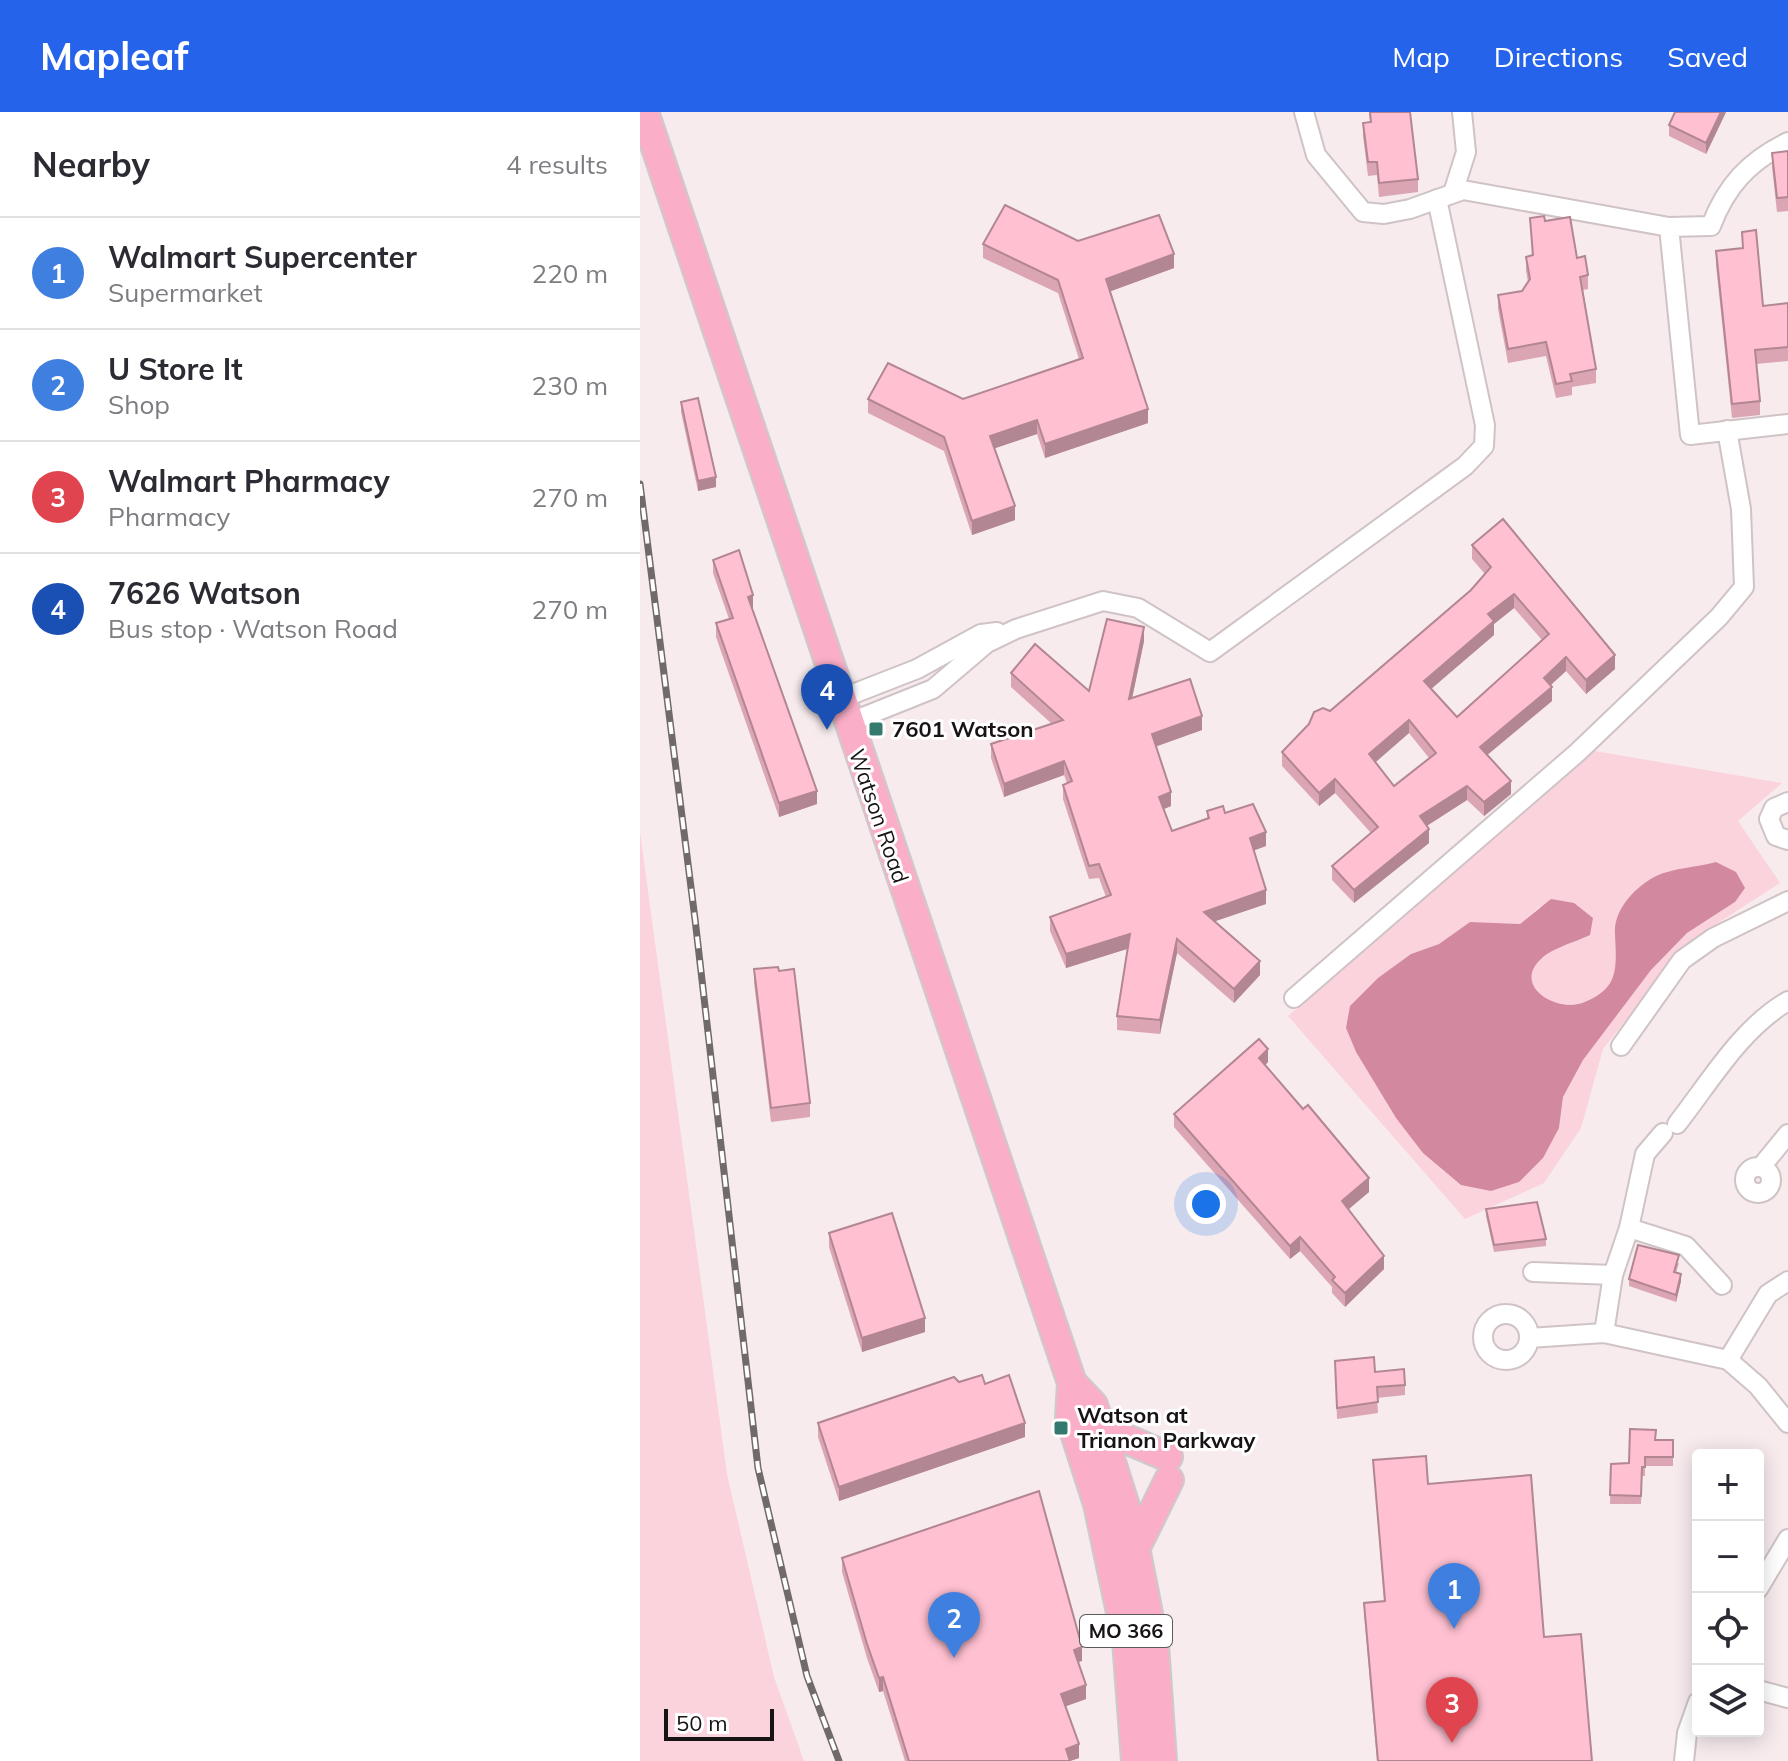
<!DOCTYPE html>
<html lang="en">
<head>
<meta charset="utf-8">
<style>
	body { margin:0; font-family:Mulish,sans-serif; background:#f7f7f7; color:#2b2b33 }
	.controls { position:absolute; right:24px; bottom:24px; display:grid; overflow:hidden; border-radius:8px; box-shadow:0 4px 20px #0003 }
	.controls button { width:72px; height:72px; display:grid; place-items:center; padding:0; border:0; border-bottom:2px solid #e1e1e2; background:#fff; color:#2b2b33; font:40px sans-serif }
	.scale { position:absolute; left:24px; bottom:20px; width:110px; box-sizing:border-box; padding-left:8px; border:4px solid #181415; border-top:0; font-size:22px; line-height:28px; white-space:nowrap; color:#181415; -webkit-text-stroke:6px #fff; paint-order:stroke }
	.you { position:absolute; left:566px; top:1092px; width:28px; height:28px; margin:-20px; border:6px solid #fff; border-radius:50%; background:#1a73e8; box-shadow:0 0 0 12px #1a73e833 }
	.badge { display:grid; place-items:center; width:52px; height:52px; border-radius:50%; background:#2563eb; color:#fff; font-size:26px; font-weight:700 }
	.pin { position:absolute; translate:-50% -66px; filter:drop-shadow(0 2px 4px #0008) }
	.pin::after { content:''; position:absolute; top:42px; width:28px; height:24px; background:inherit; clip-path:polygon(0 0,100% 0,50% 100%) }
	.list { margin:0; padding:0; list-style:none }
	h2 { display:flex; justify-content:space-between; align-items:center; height:104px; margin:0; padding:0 32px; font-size:34px }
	h2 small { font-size:26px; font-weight:400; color:#7c7c81 }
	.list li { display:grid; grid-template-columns:52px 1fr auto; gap:24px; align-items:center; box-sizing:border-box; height:112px; padding:0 32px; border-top:2px solid #e1e1e2 }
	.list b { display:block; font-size:30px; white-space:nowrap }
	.list p { margin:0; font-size:26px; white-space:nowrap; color:#7c7c81 }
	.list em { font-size:26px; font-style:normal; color:#7c7c81 }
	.icon { flex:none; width:44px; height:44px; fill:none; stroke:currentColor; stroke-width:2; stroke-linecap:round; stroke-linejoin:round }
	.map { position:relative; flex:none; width:1148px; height:1649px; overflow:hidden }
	header { display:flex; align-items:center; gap:48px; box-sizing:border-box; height:112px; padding:0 40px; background:#2563eb; color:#fff }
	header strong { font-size:38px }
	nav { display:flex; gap:44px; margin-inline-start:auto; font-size:28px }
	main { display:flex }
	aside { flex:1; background:#fff }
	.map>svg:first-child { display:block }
</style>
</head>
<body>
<header>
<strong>Mapleaf</strong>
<nav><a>Map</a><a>Directions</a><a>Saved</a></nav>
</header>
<main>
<aside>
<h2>Nearby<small>4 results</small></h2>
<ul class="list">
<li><span class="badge" style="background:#3f7fe0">1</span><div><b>Walmart Supercenter</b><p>Supermarket</p></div><em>220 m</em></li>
<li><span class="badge" style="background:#3f7fe0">2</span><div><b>U Store It</b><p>Shop</p></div><em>230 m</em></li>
<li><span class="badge" style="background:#e0444e">3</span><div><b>Walmart Pharmacy</b><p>Pharmacy</p></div><em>270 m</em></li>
<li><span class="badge" style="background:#1a4fb4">4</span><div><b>7626 Watson</b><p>Bus stop · Watson Road</p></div><em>270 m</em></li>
</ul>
</aside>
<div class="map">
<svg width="1148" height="1649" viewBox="0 0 1148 1649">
	<rect width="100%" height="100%" fill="#f7ebee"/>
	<g fill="#fbd3dd" fill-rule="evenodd">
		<path d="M949,638L1142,671L1098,709L1140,771L1047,831L963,937L941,1016L904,1071L825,1107L648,904ZM1076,750L1095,790L1047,821L1011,858L943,948L923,985L919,1016L756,1006L716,940L706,916L771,842L799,832L830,810L880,812L899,795L950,823C936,830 911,837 900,847C869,878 924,908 959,883C984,864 974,847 975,822C975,800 997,773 1016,764C1033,756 1058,755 1076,750Z"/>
		<polygon points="0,720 87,1362 134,1565 164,1649 0,1649"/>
	</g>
	<path fill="#d2889e" d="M1076,750L1096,760L1105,776L1095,790L1047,821L1011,858L943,948L923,985L919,1016L903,1046L879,1070L851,1079L821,1073L783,1041L756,1006L716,940L706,916L710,894L738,866L771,842L799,832L830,810L880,812L911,787L934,791L953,806L950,823C936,830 912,836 901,847C872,874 916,900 942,891C981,877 976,854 975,822C973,798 996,774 1016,764C1033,756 1058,755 1076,750Z"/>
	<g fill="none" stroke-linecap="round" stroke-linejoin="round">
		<g stroke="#cfc3c6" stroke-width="22">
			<g id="minor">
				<polyline points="664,0 676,43 723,100 744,102 770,97 823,78 1029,115"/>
				<path d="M1148,30C1109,49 1086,74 1071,114L1029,115L1050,323L1148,312"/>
				<polyline points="813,81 826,40 822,0"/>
				<polyline points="200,587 277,557 341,522 357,520"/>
				<polyline points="208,611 293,577 347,531 376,517 463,489 498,496 570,540 825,354 844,334 845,313 797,87"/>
				<polyline points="1148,690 1134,696 1129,707 1136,724 1148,728"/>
				<polyline points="654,886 938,640 1079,505 1104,475 1101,397 1087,318"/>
				<polyline points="981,934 1042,848 1073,826 1148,789"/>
				<path d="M1037,1012C1070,970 1101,916 1148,889"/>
				<circle cx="1118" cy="1068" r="13"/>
				<polyline points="1121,1055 1148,1022"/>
				<polyline points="989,1116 1046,1134 1082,1173"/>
				<polyline points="893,1160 973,1163"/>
				<circle cx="866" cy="1225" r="23"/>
				<polyline points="964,1221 973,1163 989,1116 1005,1042 1023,1021"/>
				<polyline points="889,1226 964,1221 1088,1248 1118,1274 1148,1311"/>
				<polyline points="1088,1248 1128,1182 1148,1169"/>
				<polyline points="1118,1477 1148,1427"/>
				<polyline points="1118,1578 1148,1586"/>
				<polyline points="1044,1649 1047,1621 1058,1590"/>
			</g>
		</g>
		<g stroke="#cccbcc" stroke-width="32">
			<g id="primary">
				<polyline points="4,0 432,1271 430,1305 458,1392 487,1529 496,1649"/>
				<polyline points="432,1271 453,1293 490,1410 514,1532 522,1649"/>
				<polyline points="461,1316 528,1345"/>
				<polyline points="495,1437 529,1368"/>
			</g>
		</g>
		<use href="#minor" stroke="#fff" stroke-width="18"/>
		<use href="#primary" stroke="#fbaec8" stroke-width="28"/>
		<g stroke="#716a6b" stroke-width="7">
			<polyline id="rail" points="0,372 55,807 118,1356 167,1564 199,1649"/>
		</g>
		<use href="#rail" stroke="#fff" stroke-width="4" stroke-dasharray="12" stroke-linecap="butt"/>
	</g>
	<g fill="#dba5b4" fill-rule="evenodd">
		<polygon points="729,0 770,0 778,67 778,80 739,85 737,63 728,64 723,24 723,11 730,10"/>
		<polygon points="1035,0 1086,0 1066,42 1029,24 1029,13"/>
		<polygon points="1148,39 1148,99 1137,100 1132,55 1132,41"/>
		<polygon points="890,106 905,109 937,146 948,163 948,177 943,178 956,257 956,271 932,275 932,283 916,286 906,244 868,251 858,197 858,183 882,179 888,170 886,159 886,145 892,144"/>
		<polygon points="1102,120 1123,194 1148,191 1148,249 1116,252 1120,289 1120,303 1092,306 1076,153 1076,139 1102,136"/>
		<polygon points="438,129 534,156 470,179 508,311 405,346 397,322 354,336 375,408 332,423 304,339 228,301 228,287 323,287 439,247 418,181 343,146 343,132"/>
		<polygon points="41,290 76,375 58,379 41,300"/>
		<path d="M832,433L975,557L946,582L926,559L911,573L912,589L847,643L871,682L844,704L827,688L787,714L789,731L714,791L692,768V754L731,721L695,681L679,694L642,654V640L831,478L845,462L832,447ZM874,496L902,528L817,605L791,577L854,523V512ZM769,621L789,646L754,674L735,650Z"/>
		<polygon points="73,448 113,496 112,497 177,692 139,705 76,525 76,511 89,507 73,461"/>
		<polygon points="504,529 492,586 562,618 516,634 531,694 524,697 532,719 567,707 567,699 585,701 626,734 614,738 626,792 575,809 620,863 594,891 537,841 520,922 477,918 477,904 487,837 426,856 410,819 410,805 466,785 459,766 449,767 423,687 423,673 427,671 424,663 364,685 351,646 351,632 412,612 371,575 371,561 449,579"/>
		<polygon points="114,857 170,991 170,1005 131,1010 114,871"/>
		<polygon points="628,950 625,953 729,1080 708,1097 744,1157 705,1195 692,1181 692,1175 660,1139 650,1147 534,1015 534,1002"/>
		<polygon points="846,1097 906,1127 906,1134 854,1140 846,1104"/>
		<polygon points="189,1121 285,1220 222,1240 189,1135"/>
		<polygon points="1039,1151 1036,1161 1041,1169 1036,1190 989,1174 989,1167"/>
		<polygon points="695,1249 735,1260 765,1273 765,1283 737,1286 738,1301 697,1307"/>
		<polygon points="319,1270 345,1272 385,1325 199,1389 178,1325 178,1311"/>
		<polygon points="1016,1328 1033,1328 1033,1354 1005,1354 1005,1364 1002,1364 1001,1392 970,1392 971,1352 989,1351"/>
		<polygon points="733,1348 788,1372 904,1525 952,1649 737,1649 724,1501 724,1491 744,1489"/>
		<polygon points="202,1446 442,1549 438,1550 446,1587 426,1594 439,1646 430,1649 265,1649 243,1579 239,1580 227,1546 202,1460"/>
	</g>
	<g fill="#b28692">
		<polygon points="1081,0 1086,0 1066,42 1066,31"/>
		<polygon points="534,142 534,156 466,181 466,167"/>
		<polygon points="508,297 508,311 405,346 405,332"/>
		<polygon points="397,308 397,322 350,338 350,324"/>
		<polygon points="76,365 76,375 58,379 58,369"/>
		<polygon points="375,394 375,408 332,423 332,409"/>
		<polygon points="874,482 874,496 854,512 854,523 784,583 784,569 848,502"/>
		<polygon points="113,483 113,496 108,498 108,485"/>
		<polygon points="504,515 504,529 489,601 489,587"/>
		<polygon points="975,543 975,557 946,582 946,568"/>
		<polygon points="926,545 926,559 904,579 904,566"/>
		<polygon points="912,575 912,589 840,649 840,635"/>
		<polygon points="562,604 562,618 512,636 512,622"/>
		<polygon points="769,608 769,621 729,656 729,642"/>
		<polygon points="424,649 424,663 364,685 364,672"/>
		<polygon points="695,667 695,681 679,694 679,681"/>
		<polygon points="871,669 871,682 844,704 844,690"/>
		<polygon points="827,674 827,688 780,718 780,704"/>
		<polygon points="177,679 177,692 139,705 139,691"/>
		<polygon points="531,680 531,694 519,699 519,685"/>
		<polygon points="789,717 789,731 714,791 714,778"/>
		<polygon points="626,720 626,734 610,740 610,726"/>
		<polygon points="626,778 626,792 564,813 564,800"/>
		<polygon points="490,822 490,836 426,856 426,842"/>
		<polygon points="537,827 537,841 520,922 520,908"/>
		<polygon points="620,849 620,863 594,891 594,877"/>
		<polygon points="628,937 628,950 619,960 619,946"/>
		<polygon points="729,1066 729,1080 702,1103 702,1089"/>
		<polygon points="660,1125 660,1139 650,1147 650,1134"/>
		<polygon points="744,1144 744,1157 705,1195 705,1181"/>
		<polygon points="1041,1162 1041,1169 1036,1190 1036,1183"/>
		<polygon points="285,1206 285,1220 222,1240 222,1226"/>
		<polygon points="385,1311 385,1325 199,1389 199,1375"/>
		<polygon points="442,1535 442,1549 434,1551 434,1538"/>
		<polygon points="243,1565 243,1579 239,1580 239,1566"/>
		<polygon points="446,1573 446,1587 421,1596 421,1582"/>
		<polygon points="439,1632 439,1646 430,1649 426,1637"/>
	</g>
	<g fill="#ffc0d1" stroke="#b28692" stroke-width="2" fill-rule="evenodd">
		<polygon points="730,0 770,0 778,67 739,71 737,50 728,50 723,11 731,10"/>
		<polygon points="1035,0 1081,0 1066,31 1029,13"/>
		<polygon points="1148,39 1148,85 1137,86 1132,41"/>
		<polygon points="365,93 438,129 519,103 534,142 466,167 508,297 405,332 397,308 350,324 375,394 332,409 304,325 228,287 248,251 323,287 443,246 418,168 343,132"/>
		<polygon points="904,104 905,109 930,105 937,146 945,144 948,163 940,165 956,257 930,262 932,269 916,272 906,230 868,237 858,183 882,179 890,167 886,145 893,143 890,106"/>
		<polygon points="1116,118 1123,194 1148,191 1148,235 1115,238 1120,289 1092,292 1076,139 1103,136 1102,120"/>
		<polygon points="58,286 76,365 58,369 41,290"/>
		<path d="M863,407L975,543L946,568L926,545L904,566L912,575L840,635L871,669L844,690L827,674L780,704L789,717L714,778L692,754L738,715L695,667L679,681L642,640L669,612L674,600L683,596L690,599L831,478L851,455L832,433ZM874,482L909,522L817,605L784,569L854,509L848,502ZM769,608L796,641L754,674L729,642Z"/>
		<polygon points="99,438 113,483 108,485 177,679 139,691 76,511 93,506 73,448"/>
		<polygon points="467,507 504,515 489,587 550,567 562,604 512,622 531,680 519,685 532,719 569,706 567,699 583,694 585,701 613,692 626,720 610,726 626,778 564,800 620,849 594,877 537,827 520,908 477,904 490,822 426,842 410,805 471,783 459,752 449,754 423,673 432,669 424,649 364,672 351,632 423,608 371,561 395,532 449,579"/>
		<polygon points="138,855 139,859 154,857 170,991 131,996 114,857"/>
		<polygon points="619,927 628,937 619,946 663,997 668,993 729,1066 702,1089 744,1144 705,1181 692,1168 695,1165 660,1125 650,1134 534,1002"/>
		<polygon points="897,1090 906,1127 854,1133 846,1097"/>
		<polygon points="252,1101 285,1206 222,1226 189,1121"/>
		<polygon points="998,1133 1039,1143 1034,1160 1041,1162 1036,1183 989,1167"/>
		<polygon points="734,1245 735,1260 764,1257 765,1273 737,1275 738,1290 697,1296 695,1249"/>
		<polygon points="342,1263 345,1272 369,1263 385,1311 199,1375 178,1311 314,1265 319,1270"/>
		<polygon points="990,1317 1016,1318 1015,1328 1033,1328 1033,1345 1005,1345 1005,1355 1002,1355 1001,1384 970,1383 971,1352 989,1351"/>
		<polygon points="786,1344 788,1372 891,1363 904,1525 941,1522 952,1649 738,1649 724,1491 745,1489 733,1348"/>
		<polygon points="399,1379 442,1535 434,1538 446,1573 421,1582 439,1632 426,1637 430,1649 269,1649 243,1565 239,1566 227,1532 202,1446"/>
	</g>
	<g fill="#34796d" stroke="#fff" stroke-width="3">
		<rect x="228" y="609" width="16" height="16" rx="4"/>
		<rect x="413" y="1308" width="16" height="16" rx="4"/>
	</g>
	<g text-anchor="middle" stroke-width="6" stroke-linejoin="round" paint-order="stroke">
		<rect fill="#fff" stroke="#5d5a5b" stroke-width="2" x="440" y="1503" width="92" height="32" rx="6"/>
		<g font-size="20" font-weight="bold" fill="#181415">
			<text x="486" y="1526">MO 366</text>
		</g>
		<g font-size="22" font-weight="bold" fill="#181415" stroke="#fff" text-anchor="start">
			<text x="252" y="625">7601 Watson</text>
			<text x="437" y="1311">Watson at<tspan x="437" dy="25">Trianon Parkway</tspan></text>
		</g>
		<g font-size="22" fill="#181415" stroke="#fff">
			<text transform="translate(239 704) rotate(71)" y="8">Watson Road</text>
		</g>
	</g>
</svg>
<div class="controls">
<button>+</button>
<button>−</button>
<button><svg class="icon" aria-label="locate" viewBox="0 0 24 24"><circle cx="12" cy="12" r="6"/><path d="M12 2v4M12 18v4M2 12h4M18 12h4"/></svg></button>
<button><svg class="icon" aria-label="layers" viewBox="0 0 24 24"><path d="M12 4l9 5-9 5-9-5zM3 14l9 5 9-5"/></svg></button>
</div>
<div class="scale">50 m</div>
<div class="you"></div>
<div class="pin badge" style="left:814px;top:1517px;background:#3f7fe0">1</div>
<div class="pin badge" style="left:314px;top:1546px;background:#3f7fe0">2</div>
<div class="pin badge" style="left:812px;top:1631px;background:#e0444e">3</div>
<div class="pin badge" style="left:187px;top:618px;background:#1a4fb4">4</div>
</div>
</main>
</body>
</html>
